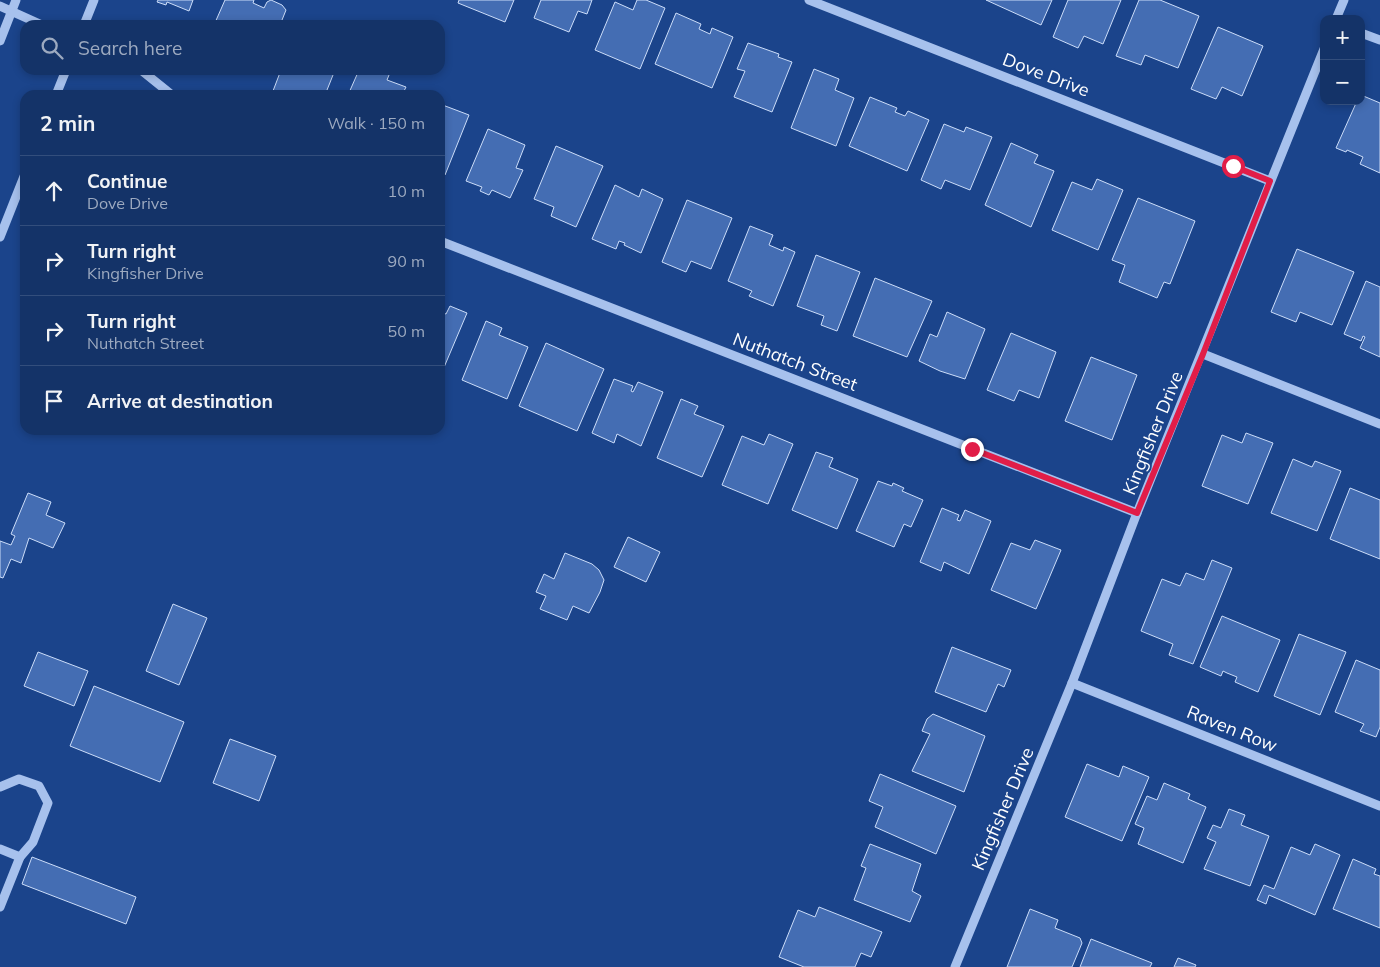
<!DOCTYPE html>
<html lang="en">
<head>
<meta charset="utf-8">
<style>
	body { margin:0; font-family:Mulish,sans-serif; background:#213f71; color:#f1f3f6 }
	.controls { position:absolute; right:15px; top:15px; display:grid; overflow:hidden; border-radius:10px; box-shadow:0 2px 8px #0003 }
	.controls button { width:45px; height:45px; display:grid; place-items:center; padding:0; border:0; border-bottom:1px solid #334e7c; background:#143368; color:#f1f3f6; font:25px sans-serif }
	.stop { position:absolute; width:15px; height:15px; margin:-11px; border:4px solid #e11d48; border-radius:50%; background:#fff }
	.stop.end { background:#e11d48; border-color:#fff; box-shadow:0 1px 5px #0008 }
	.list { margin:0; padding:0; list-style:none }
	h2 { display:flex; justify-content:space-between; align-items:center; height:65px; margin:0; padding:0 20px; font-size:21px }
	h2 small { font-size:16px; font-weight:400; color:#9daac0 }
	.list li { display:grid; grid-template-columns:32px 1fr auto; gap:15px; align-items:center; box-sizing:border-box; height:70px; padding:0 20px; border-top:1px solid #334e7c }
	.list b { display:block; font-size:19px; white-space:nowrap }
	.list p { margin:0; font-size:16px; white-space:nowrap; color:#9daac0 }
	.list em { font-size:16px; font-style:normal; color:#9daac0 }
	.icon { flex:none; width:28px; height:28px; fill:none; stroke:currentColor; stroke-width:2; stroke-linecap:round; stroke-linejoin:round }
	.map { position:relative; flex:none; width:1380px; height:967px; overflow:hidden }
	.search { position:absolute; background:#143368; box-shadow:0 2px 8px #0003; left:20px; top:20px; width:425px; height:55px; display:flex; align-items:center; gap:12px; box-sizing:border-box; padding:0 18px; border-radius:15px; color:#9daac0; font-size:19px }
	.panel { position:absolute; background:#143368; box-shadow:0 2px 8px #0003; left:20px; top:90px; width:425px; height:345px; border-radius:15px }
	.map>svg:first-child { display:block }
</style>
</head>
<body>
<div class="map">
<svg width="1380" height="967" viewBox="0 0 1380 967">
	<rect width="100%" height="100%" fill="#1b448b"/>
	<g fill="#446db3" stroke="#ccddf9">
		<polygon points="158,0 193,0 189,11 167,2 166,5 157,2"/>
		<polygon points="225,0 254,0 253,3 264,8 267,2 271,0 282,5 286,10 280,25 214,25"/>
		<polygon points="459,0 514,0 505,22 458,3"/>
		<polygon points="541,0 592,0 587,14 578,11 569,32 534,18"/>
		<polygon points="637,0 646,0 665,8 640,69 595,50 615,2 633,10"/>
		<polygon points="986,0 1052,0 1041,25"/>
		<polygon points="1068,0 1121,0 1103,44 1084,36 1078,48 1053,37"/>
		<polygon points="1139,0 1160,0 1199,16 1178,68 1145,55 1141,65 1116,56"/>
		<polygon points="676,13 701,24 699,29 710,34 712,28 733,37 712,88 655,64"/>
		<polygon points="1218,27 1263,46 1242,96 1222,87 1216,99 1191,89"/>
		<polygon points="748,43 779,54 778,57 792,62 772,112 734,97 745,71 737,69"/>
		<polygon points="814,69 839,79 835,90 854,98 836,146 791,128"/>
		<polygon points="281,70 335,70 325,95 282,95 273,91"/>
		<polygon points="359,70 391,70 387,80 406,87 402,95 348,95"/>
		<polygon points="1361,95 1380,103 1380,173 1360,164 1363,157 1347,150 1346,152 1336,148 1357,101 1361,101"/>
		<polygon points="870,97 897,108 895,112 905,116 908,111 929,120 907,171 849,146"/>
		<polygon points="440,104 469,115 445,175 440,173"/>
		<polygon points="944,124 964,132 966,127 992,137 970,190 945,180 941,189 921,180"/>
		<polygon points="488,129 525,145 516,168 523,170 510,198 492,190 489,195 480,191 482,187 466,181"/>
		<polygon points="1011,143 1038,155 1034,163 1054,171 1031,227 985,205"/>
		<polygon points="556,146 603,166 576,227 551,216 554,207 534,199"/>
		<polygon points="1097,179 1123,190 1098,250 1052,230 1072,182 1092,190"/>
		<polygon points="615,185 639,197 642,189 663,199 641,253 624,245 625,243 619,241 616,249 592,239"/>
		<polygon points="1138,198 1195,221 1170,284 1164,282 1157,298 1119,282 1125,265 1112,260"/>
		<polygon points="687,200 732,218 711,269 691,261 686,272 662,262"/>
		<polygon points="750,226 773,235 769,245 783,251 784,247 795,252 773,306 749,296 752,291 728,281"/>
		<polygon points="1297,249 1354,272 1332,325 1300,312 1296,322 1271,312"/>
		<polygon points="816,255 860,272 837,331 821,325 824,316 797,306"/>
		<polygon points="875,278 932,301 907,357 853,336"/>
		<polygon points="1366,281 1380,287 1380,357 1360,348 1365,337 1363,336 1361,341 1344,334"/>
		<polygon points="450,306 467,313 442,372 440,372 440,312 446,314"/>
		<polygon points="947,312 985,329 965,379 940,371 919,361 930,334 937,337"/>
		<polygon points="486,321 502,328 499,335 528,347 507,399 462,380"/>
		<polygon points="1011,333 1056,352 1039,398 1019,390 1014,401 987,390"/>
		<polygon points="546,343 604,369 577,431 519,406"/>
		<polygon points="1091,357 1137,375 1112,440 1065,421"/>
		<polygon points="614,379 633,386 631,391 633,392 638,382 663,392 641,446 617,434 614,443 592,433"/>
		<polygon points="681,399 698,406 694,414 724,426 702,477 657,458"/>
		<polygon points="1246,433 1273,443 1248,504 1202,486 1222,435 1242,443"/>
		<polygon points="769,434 793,444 768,504 722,485 742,436 764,445"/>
		<polygon points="816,452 833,458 829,467 858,479 837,529 792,510"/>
		<polygon points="1293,459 1312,467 1315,461 1341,471 1317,531 1271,513"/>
		<polygon points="878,481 892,486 893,483 904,488 902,491 923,500 911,527 904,524 894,547 856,531"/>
		<polygon points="1350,488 1380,500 1380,559 1330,539"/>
		<polygon points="28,493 51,502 46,515 65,523 53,548 29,538 21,563 11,559 3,578 0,577 0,541 11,545 15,536 11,534"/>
		<polygon points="942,508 959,515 957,520 960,521 965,510 991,521 969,574 944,562 941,571 920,562"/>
		<polygon points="628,537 660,552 646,582 614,567"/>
		<polygon points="1035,540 1061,550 1036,609 991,590 1011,543 1030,550"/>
		<polygon points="565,553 592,564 599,570 604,580 600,592 589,613 573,606 567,620 540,609 546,596 536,592 544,574 554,579"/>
		<polygon points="1212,560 1232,568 1193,664 1169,655 1173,644 1141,631 1162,579 1180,586 1186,573 1204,580"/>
		<polygon points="173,604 207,618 179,685 146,671"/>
		<polygon points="1222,616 1280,640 1258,692 1235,682 1237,677 1227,673 1223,671 1221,676 1200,667"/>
		<polygon points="1299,634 1346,652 1320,715 1274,696"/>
		<polygon points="952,647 1011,670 1004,687 998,684 986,712 935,692"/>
		<polygon points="38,652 88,671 74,706 24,686"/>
		<polygon points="1356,660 1380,670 1380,727 1376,737 1360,731 1364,724 1335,712"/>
		<polygon points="94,686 184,722 160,782 70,746"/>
		<polygon points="933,714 985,736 964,792 912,771 930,734 922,731 927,719"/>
		<polygon points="230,739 276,756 259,801 213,783"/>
		<polygon points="1087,764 1119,777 1123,766 1149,777 1122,841 1065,817"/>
		<polygon points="880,774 956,806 936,854 875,827 883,807 869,801"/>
		<polygon points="1164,783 1190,794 1188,799 1206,807 1183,863 1138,844 1144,828 1135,824 1147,796 1157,800"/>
		<polygon points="1229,809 1245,815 1241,825 1269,836 1250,886 1204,869 1216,842 1207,838 1213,825 1221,828"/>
		<polygon points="870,844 921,864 912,891 921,896 910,922 854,900 866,868 861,866"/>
		<polygon points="1315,844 1340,855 1315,915 1269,895 1266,904 1257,900 1264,885 1274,889 1291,847 1310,855"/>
		<polygon points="32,857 136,897 126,924 22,884"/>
		<polygon points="1353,859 1376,869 1374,874 1380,876 1380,928 1333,909"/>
		<polygon points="819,907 882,932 871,957 861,953 855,967 804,967 779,957 798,910 815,917"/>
		<polygon points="1030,909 1058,920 1055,928 1080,938 1082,943 1072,967 1007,967"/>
		<polygon points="1091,939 1152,963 1150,967 1080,967"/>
		<polygon points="1178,958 1196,965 1195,967 1174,967"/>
	</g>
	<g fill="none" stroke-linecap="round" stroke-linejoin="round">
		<g stroke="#a7c1ed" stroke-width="9">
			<polyline points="809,0 1270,181"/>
			<polyline points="0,6 42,25"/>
			<polyline points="1336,19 1344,0"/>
			<polyline points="84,25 94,0"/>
			<polyline points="1361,33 1380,40"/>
			<polyline points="0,41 16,0"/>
			<polyline points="141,70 172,95"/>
			<polyline points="56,95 66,70"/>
			<polyline points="0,237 25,174"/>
			<polyline points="440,241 1137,513"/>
			<polyline points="1203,354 1380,424"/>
			<polyline points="1072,683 1380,806"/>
			<polyline points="0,787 19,779 39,786 48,803 33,842 20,857 0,907"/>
			<polyline points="0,849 20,857"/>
			<polyline points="955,967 1072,683 1137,513 1324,49"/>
		</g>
	</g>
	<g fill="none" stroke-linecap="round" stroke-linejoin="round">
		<polyline stroke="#e11d48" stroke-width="6" points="972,449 1137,513 1203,354 1270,181 1233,166"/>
	</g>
	<g text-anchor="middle" stroke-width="4" stroke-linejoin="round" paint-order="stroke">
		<g font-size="18" fill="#fff" stroke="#1b448b">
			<text transform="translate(1046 75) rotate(21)" y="6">Dove Drive</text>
			<text transform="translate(795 362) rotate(21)" y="6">Nuthatch Street</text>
			<text transform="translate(1153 433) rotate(-68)" y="6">Kingfisher Drive</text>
			<text transform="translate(1232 729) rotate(22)" y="6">Raven Row</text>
			<text transform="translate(1003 809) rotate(-67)" y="6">Kingfisher Drive</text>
		</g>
	</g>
</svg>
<div class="controls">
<button>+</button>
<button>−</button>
</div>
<div class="stop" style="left:1233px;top:166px"></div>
<div class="stop end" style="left:972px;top:449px"></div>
<div class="search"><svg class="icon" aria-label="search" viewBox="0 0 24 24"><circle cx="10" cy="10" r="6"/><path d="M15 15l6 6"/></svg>Search here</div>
<section class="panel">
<h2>2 min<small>Walk · 150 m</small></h2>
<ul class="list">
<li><svg class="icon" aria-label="ahead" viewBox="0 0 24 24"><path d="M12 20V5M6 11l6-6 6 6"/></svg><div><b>Continue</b><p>Dove Drive</p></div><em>10 m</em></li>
<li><svg class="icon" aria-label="right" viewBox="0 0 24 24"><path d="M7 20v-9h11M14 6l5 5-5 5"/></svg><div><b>Turn right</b><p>Kingfisher Drive</p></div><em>90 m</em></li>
<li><svg class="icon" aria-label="right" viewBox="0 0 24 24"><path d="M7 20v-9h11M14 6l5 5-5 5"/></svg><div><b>Turn right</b><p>Nuthatch Street</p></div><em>50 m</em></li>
<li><svg class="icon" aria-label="arrive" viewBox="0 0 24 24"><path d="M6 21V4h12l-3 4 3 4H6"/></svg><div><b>Arrive at destination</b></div></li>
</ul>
</section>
</div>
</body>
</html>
